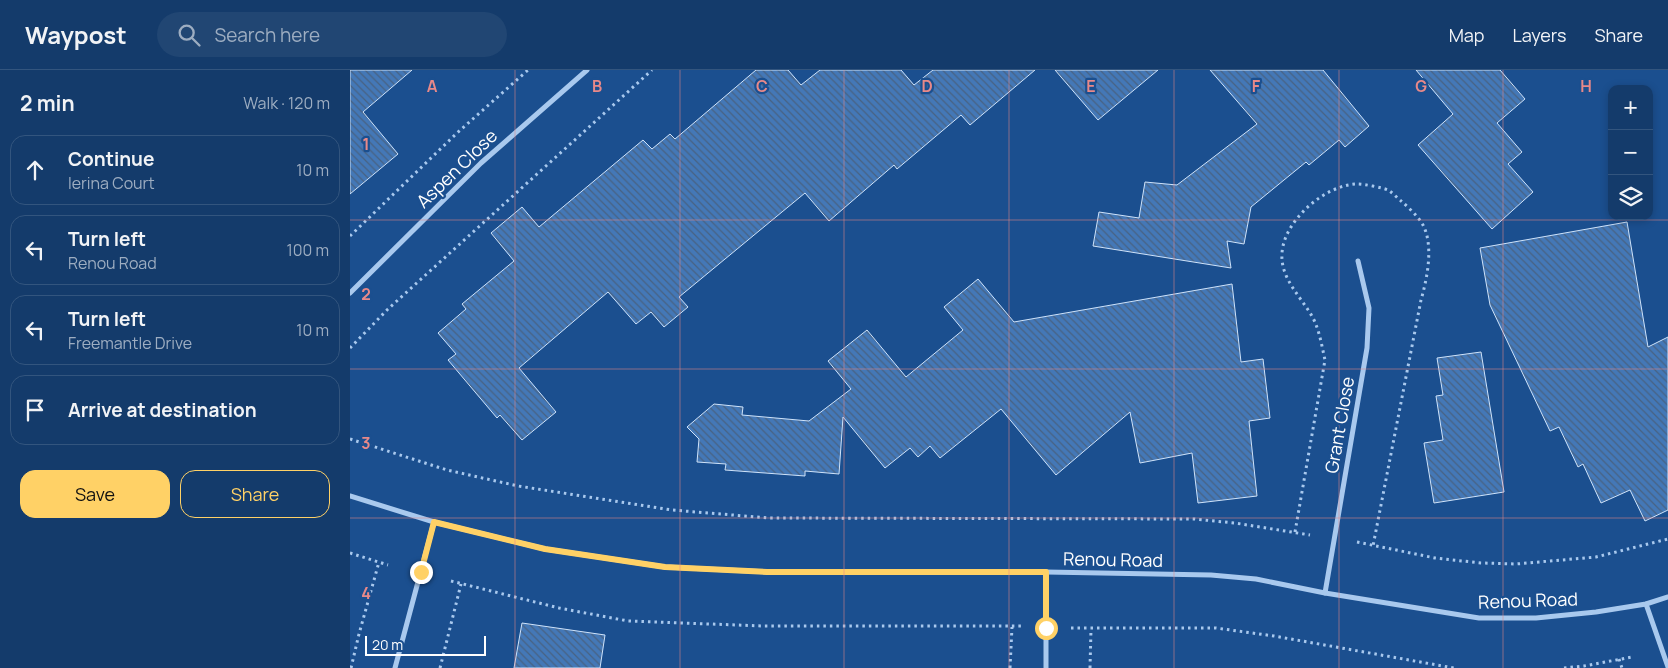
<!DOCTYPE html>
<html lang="en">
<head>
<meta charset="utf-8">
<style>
	body { margin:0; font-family:Manrope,sans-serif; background:#214673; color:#f1f3f6 }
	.controls { position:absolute; right:15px; top:15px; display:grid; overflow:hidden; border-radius:10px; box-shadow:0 2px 8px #0003 }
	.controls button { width:45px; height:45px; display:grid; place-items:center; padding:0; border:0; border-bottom:1px solid #33557e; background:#143b6b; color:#f1f3f6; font:25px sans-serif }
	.scale { position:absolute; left:15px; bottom:12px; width:121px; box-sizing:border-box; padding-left:5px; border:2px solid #fff; border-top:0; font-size:14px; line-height:18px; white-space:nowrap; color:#fff; -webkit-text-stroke:4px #1b4f8f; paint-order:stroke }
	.stop { position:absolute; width:15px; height:15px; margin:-11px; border:4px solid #ffd166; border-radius:50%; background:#fff }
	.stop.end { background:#ffd166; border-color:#fff; box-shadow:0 1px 5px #0008 }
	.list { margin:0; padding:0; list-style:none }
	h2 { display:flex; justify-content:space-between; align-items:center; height:65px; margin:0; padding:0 20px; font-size:21px }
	h2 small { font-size:16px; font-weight:400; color:#9dadc1 }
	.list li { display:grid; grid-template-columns:32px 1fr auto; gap:15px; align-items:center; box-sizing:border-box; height:70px; margin:0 10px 10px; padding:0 10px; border:1px solid #33557e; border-radius:15px }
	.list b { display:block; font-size:19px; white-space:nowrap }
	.list p { margin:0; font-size:16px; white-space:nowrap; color:#9dadc1 }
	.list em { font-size:16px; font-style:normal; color:#9dadc1 }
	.actions { display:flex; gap:10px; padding:15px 20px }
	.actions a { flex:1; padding:11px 0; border:1px solid #ffd166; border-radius:15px; text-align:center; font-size:18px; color:#ffd166 }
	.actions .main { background:#ffd166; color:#111 }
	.icon { flex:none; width:28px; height:28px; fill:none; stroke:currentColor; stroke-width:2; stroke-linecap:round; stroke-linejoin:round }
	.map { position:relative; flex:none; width:1318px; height:598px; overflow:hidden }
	header { display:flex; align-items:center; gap:30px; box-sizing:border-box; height:70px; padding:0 25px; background:#143b6b; border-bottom:1px solid #33557e }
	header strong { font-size:24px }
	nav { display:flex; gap:28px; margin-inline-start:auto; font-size:18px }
	.search { width:350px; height:45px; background:#214673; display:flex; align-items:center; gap:12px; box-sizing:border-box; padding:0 18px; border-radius:28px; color:#9dadc1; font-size:19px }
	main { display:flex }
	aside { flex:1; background:#143b6b }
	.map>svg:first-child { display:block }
</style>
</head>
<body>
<header>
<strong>Waypost</strong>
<div class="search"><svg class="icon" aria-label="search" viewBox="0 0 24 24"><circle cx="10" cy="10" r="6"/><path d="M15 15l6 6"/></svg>Search here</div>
<nav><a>Map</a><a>Layers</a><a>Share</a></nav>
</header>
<main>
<aside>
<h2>2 min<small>Walk · 120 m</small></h2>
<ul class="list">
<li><svg class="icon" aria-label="ahead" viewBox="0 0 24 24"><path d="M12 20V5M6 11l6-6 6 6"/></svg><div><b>Continue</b><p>Ierina Court</p></div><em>10 m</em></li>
<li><svg class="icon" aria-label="left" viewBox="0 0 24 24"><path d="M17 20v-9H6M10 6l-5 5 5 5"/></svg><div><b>Turn left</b><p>Renou Road</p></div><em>100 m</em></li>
<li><svg class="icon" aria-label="left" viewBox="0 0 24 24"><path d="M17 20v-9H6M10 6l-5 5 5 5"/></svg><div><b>Turn left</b><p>Freemantle Drive</p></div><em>10 m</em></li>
<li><svg class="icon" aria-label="arrive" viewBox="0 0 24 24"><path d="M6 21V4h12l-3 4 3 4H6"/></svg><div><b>Arrive at destination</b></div></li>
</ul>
<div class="actions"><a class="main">Save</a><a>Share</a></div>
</aside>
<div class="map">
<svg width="1318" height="598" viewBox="0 0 1318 598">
	<defs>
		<pattern id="building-back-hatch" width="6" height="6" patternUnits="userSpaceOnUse" patternTransform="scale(1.25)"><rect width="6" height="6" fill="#4478b7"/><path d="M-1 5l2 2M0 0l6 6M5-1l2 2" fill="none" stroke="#486282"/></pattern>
	</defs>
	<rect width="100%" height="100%" fill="#1b4f8f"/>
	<g fill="url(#building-back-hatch)" stroke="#cfe3fa">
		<polygon points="0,0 62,0 13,42 48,84 0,124"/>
		<polygon points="406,0 438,0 451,15 470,0 551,0 564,15 583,0 685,0 620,55 611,45 547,99 544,95 479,151 455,123 329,227 338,237 314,257 301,242 286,254 258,222 169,298 206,342 172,370 150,345 147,348 98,290 106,284 88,263 116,239 112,234 164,191 141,163 172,137 189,157 293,70 302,79 320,64 325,69"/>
		<polygon points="705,0 808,0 748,50"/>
		<polygon points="860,0 973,0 1019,56 995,77 989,70 959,95 956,92 901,137 894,174 877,171 881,198 743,176 749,142 789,148 795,112 827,115 907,54"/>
		<polygon points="1066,0 1150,0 1175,29 1147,53 1172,82 1158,94 1183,122 1142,159 1068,75 1103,44"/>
		<polygon points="1277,152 1298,277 1318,267 1318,440 1295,451 1280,420 1251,433 1233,394 1228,397 1209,357 1200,361 1140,235 1130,178"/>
		<polygon points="628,209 664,252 882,214 891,292 913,289 920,348 899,351 907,426 848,433 842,383 790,393 780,342 706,405 651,339 590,388 580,376 568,387 560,378 535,398 493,347 489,404 455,401 455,406 375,400 376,394 347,392 349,369 337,357 364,334 393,337 392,345 459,351 501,319 478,291 517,260 556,307 613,260 594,237"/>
		<polygon points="1131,282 1154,422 1084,433 1074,373 1093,370 1086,326 1093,325 1087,288"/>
		<polygon points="172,553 255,565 250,598 164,598"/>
	</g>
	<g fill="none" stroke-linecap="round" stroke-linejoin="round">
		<g stroke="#a9c9ee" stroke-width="3" stroke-dasharray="2.5 4" stroke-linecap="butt">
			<polyline points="0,166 107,63 178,0"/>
			<polyline points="0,278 38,239 302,0"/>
			<polyline points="0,369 97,400 168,416 322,440 419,448 844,449 885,453 960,465"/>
			<path d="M945,462L975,290C972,277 970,263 964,250C953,228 930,210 932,183C934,150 976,114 1008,114C1014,114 1034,118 1038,120C1042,122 1046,127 1050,130C1058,137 1068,146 1073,155C1084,176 1077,209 1071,230L1023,476"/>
			<polyline points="1007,472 1085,488 1131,493 1166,494 1246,487 1318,469"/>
			<polyline points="0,483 38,495"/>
			<polyline points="101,511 209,538 278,551 414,556 671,556"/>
			<polyline points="721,558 866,558 924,566 1104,598"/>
			<polyline points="1269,589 1272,598"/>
			<polyline points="1,598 9,564 29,492"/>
			<polyline points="90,598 111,514"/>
			<polyline points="660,598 662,557"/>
			<polyline points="740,598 741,559"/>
			<polyline points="1214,598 1234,596 1282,587"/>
		</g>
		<g stroke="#a9c9ee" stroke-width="5">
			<polyline points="0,223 131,93 237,0"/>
			<polyline points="0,426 84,452 195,479 315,497 417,502 696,502 861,505 906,509 975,523 1129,548 1186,548 1246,542 1296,534 1318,527"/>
			<polyline points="975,523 1017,278 1019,238 1008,191"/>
			<polyline points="1296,534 1318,597"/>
			<polyline points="45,598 84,452"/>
			<polyline points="696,598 696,502"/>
		</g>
	</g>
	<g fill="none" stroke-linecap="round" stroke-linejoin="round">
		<polyline stroke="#ffd166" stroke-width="6" points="71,502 84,452 195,479 315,497 417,502 696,502 696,558"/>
	</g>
	<path fill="none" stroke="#e88989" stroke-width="1" stroke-opacity="0.55" d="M165,0V598M330,0V598M494,0V598M659,0V598M824,0V598M989,0V598M1153,0V598M0,150H1318M0,299H1318M0,448H1318"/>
	<g text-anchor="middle" stroke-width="4.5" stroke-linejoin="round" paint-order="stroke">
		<g font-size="18" fill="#fff" stroke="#1b4f8f">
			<text transform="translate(107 99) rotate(-44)" y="6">Aspen Close</text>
			<text transform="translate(990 355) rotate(-80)" y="6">Grant Close</text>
			<text transform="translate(763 490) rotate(1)" y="6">Renou Road</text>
			<text transform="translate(1178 531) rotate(-2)" y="6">Renou Road</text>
		</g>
	</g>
	<g font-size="16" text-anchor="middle" font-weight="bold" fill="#e88989" stroke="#1b4f8f" stroke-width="4.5" stroke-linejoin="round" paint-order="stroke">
		<text x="82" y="22">A</text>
		<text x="247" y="22">B</text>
		<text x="412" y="22">C</text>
		<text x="577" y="22">D</text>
		<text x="741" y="22">E</text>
		<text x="906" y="22">F</text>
		<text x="1071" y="22">G</text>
		<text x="1236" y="22">H</text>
		<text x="16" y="80">1</text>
		<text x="16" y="230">2</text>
		<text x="16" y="379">3</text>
		<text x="16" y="529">4</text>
	</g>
</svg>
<div class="controls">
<button>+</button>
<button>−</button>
<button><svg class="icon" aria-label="layers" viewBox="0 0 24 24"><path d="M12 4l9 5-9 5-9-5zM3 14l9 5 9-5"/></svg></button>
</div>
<div class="scale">20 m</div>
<div class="stop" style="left:696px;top:558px"></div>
<div class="stop end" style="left:71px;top:502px"></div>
</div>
</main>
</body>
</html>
